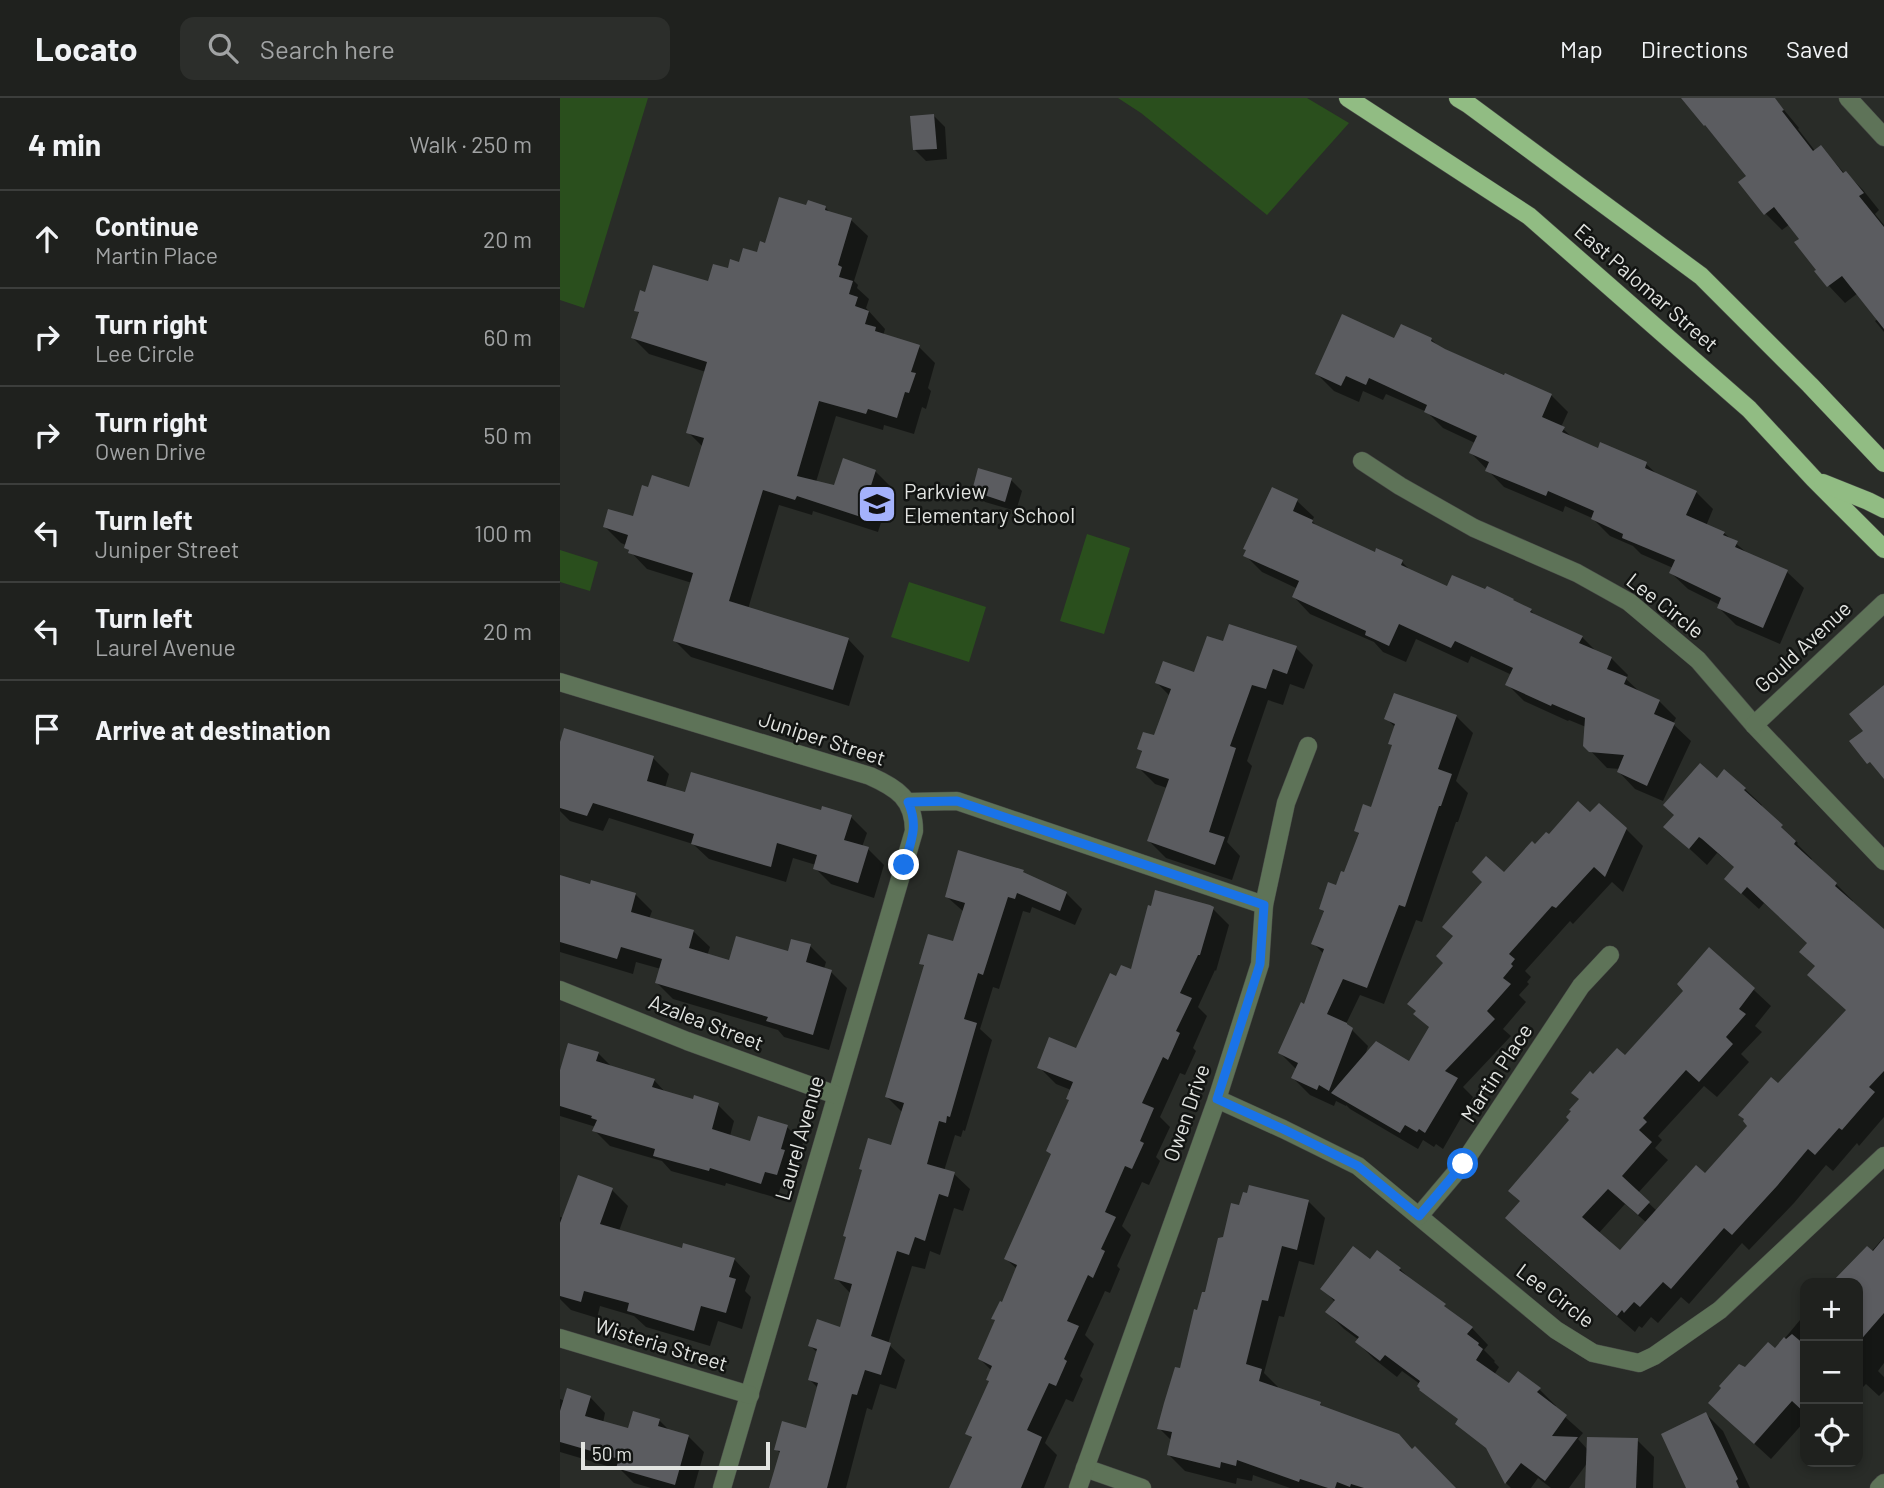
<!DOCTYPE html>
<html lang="en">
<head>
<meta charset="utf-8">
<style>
	body { margin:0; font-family:Barlow,sans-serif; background:#2c2e2b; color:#f1f3f6 }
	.controls { position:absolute; right:21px; bottom:21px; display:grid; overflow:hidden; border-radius:14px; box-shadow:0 4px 10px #0003 }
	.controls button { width:63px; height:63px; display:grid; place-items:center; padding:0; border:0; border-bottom:2px solid #3c3e3c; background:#1f211e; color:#f1f3f6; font:35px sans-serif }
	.scale { position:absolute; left:21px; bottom:18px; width:189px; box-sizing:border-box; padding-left:7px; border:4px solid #e2e4e1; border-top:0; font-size:19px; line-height:24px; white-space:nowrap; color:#e2e4e1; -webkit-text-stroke:5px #121412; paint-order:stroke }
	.stop { position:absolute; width:21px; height:21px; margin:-16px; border:5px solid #1a73e8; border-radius:50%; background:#fff }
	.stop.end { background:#1a73e8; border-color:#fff; box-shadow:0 2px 7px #0008 }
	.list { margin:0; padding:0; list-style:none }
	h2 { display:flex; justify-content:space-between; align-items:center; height:91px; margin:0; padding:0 28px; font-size:30px }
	h2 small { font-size:23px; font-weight:400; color:#a1a3a4 }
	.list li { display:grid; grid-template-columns:46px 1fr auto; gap:21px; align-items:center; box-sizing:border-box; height:98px; padding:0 28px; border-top:2px solid #3c3e3c }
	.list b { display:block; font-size:26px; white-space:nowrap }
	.list p { margin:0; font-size:23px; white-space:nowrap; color:#a1a3a4 }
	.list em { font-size:23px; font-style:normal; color:#a1a3a4 }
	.icon { flex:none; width:38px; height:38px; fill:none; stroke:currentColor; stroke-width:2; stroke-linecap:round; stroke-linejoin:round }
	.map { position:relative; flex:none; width:1324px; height:1390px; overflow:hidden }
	header { display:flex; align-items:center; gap:42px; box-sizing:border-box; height:98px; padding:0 35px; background:#1f211e; border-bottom:2px solid #3c3e3c }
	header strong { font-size:33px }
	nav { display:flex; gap:38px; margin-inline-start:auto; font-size:24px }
	.search { width:490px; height:63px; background:#2c2e2b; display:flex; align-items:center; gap:18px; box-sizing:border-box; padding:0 24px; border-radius:14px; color:#a1a3a4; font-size:26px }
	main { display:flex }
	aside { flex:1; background:#1f211e }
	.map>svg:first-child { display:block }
</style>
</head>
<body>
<header>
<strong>Locato</strong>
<div class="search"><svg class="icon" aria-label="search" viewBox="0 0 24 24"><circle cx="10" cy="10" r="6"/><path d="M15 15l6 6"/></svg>Search here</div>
<nav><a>Map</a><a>Directions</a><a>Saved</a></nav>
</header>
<main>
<aside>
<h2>4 min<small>Walk · 250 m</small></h2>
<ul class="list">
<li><svg class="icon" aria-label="ahead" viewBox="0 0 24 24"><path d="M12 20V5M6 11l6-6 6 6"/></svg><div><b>Continue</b><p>Martin Place</p></div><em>20 m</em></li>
<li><svg class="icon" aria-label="right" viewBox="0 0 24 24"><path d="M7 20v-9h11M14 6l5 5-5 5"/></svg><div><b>Turn right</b><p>Lee Circle</p></div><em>60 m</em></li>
<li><svg class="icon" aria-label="right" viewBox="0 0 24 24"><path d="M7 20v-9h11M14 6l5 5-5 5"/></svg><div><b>Turn right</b><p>Owen Drive</p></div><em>50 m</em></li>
<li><svg class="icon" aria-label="left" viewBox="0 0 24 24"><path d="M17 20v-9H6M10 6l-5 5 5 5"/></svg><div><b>Turn left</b><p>Juniper Street</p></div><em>100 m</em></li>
<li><svg class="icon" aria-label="left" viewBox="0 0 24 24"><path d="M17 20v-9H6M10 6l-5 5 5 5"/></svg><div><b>Turn left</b><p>Laurel Avenue</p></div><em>20 m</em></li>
<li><svg class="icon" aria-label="arrive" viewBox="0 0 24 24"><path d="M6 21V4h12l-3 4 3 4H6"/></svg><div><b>Arrive at destination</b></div></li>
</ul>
</aside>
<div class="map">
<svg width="1324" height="1390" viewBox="0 0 1324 1390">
	<rect width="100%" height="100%" fill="#292c28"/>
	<g fill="#2a4f1d">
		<polygon points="0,0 88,0 24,210 0,202"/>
		<polygon points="558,0 747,0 789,25 707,117 581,15"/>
		<polygon points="527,436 570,450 544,536 500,523"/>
		<polygon points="0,452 38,464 30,493 0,484"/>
		<polygon points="349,484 426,509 409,564 331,539"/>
	</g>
	<g fill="#0007" fill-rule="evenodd">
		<polygon points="1123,0 1214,0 1239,30 1238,31 1256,54 1261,49 1285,76 1286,75 1303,92 1319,112 1315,116 1324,127 1324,234 1315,223 1318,221 1298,195 1285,205 1269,188 1257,174 1241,141 1230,126 1222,132 1205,115 1188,79"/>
		<polygon points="374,18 385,29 387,61 366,63 355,52"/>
		<polygon points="249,105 266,110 271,116 291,122 308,138 294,183 298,187 297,190 309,201 306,210 325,231 323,238 359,249 375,265 368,290 371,293 366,311 362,309 354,336 324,327 323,332 276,318 256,384 275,389 315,373 332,390 318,434 253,413 252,417 219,407 188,511 288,541 304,558 289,608 131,559 115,543 132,485 87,471 66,449 66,447 61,445 45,429 74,421 130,391 143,349 128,334 146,274 89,256 73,240 80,216 76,212 86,196 149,185 198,156 247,109"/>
		<polygon points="871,241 879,249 991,297 1008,314 1001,329 1014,341 1039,352 1086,366 1099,378 1136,394 1153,411 1146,428 1164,435 1188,456 1227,474 1244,490 1220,546 1176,527 1159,510 1160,507 1128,491 1111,475 1113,470 1081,456 1073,448 1050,438 1032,420 1005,408 1003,414 944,389 911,355 915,345 883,330 867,314 826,296 823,302 803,293 799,304 774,293 757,276 835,242"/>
		<polygon points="451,382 462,393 456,413 425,404 414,393"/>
		<polygon points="737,403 754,419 752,423 759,431 816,456 842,464 853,475 888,490 971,513 976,518 1022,539 1037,554 1051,560 1068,577 1066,581 1081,595 1099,603 1116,620 1113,626 1131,643 1103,703 1075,691 1059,674 1060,671 1047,670 1025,647 1026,629 1009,622 1008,623 964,603 947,586 952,577 911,558 908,565 856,541 846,564 823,554 814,544 750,516 734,499 738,491 702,474 686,458"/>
		<polygon points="664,545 736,550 753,567 744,591 730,586 723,607 708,602 687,663 692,668 667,744 680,758 672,782 606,760 589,743 607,690 595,686 578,669 583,655 579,651 595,639 610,598 597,585 635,576"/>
		<polygon points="896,618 913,635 896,683 908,695 898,724 896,724 862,824 856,822 824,906 800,897 786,926 808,948 805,958 850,966 870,930 885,865 944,777 975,748 989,739 1031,717 1066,731 1083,748 1063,794 1052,784 1013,826 1010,823 965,873 971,879 967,884 969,886 959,897 966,904 943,931 951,938 903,989 913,999 883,1051 876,1046 874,1049 863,1042 858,1051 790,1011 786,1007 786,1008 776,1003 774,1008 750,997 733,980 737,972 720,955 745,908 764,856 753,845 765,815 761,811 785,777 800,737 796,733 813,711 834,649 830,645 836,630 827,621"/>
		<polygon points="0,650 93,660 109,676 105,690 126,696 291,719 307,735 302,749 308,751 324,767 314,800 271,786 255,770 256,767 233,760 226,784 149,761 133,746 49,720 43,733 10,723 0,713"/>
		<path d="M1157,682L1185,691L1202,707L1200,709L1238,745L1237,746L1252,761L1250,763L1276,786L1293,803L1292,805L1324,835L1317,845L1324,852V1019L1299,1048L1297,1045L1273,1073L1266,1067L1234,1105L1189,1152L1182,1145L1129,1206L1121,1199L1098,1225L1091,1219L1082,1230L1079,1228L1075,1234L964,1137L962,1104L1011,1022L1034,979L1065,959L1125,893L1150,851L1211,908L1195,928L1202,934L1181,956L1189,964L1157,999L1144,988L1098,1038L1102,1042L1095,1050L1108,1062L1078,1095L1097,1113L1145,1078L1189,1028L1218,987L1288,913L1256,869L1249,845L1204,805L1199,811L1166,781L1176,770L1157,755L1147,767L1106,729ZM1065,1106L1087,1125L1060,1155L1038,1136Z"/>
		<polygon points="463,774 467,778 506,795 522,811 515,827 472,809 470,815 463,813 439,891 433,889 420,931 432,942 405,1033 403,1032 401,1039 395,1037 384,1073 394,1076 410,1091 403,1113 394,1110 380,1157 370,1153 365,1171 352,1168 328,1246 345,1262 336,1291 320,1286 312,1312 307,1310 286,1390 211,1390 221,1356 216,1351 247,1332 258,1290 250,1282 258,1255 250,1248 281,1231 291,1196 276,1180 333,1049 343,1015 327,999 365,869 361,865 394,846 404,814 387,799"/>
		<polygon points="0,779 31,788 32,784 76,797 92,813 89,821 133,833 150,849 147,858 170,864 229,855 250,848 266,864 264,871 271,874 287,890 269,952 224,939 218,932 113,901 97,885 101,871 76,864 73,876 0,854"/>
		<polygon points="652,810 669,827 656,873 655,872 638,909 647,918 633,950 636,953 625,977 620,975 600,1019 610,1029 596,1059 600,1063 589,1087 582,1084 562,1128 571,1137 557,1168 560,1171 550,1195 545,1193 525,1237 534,1246 520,1278 523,1281 513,1304 506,1301 485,1345 497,1357 484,1390 391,1390 413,1341 407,1335 430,1284 432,1273 420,1261 436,1223 433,1221 443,1206 457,1171 446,1161 492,1057 511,1003 511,992 496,986 479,969 517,952 556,880 572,874"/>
		<polygon points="38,955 53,970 94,982 106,995 134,1003 158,1007 174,1023 170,1038 191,1045 227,1029 243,1045 236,1066 240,1070 233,1092 221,1088 217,1100 166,1085 165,1088 111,1073 102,1063 50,1048 34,1032 36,1029 0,1018 0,971"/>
		<polygon points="52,1092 68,1108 59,1133 123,1152 174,1161 190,1178 185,1193 191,1199 182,1231 158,1223 150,1248 86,1229 74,1218 40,1208 37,1220 11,1212 0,1201 0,1119 4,1120"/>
		<polygon points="749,1104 765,1120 754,1167 739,1163 724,1219 719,1218 704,1275 718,1289 717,1291 760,1306 766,1311 853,1352 893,1390 730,1390 693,1377 692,1383 677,1380 676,1386 625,1373 609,1357 612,1343 599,1330 621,1272 639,1214 647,1197 664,1141 681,1109"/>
		<polygon points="1324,1139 1324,1265 1318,1273 1324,1279 1324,1293 1319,1298 1306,1286 1303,1289 1301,1287 1298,1290 1298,1185 1274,1185 1307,1150 1311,1154"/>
		<polygon points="810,1164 840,1171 855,1186 912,1230 928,1247 924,1252 935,1263 934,1264 939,1269 934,1277 949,1288 979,1291 996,1308 995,1310 1023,1335 1018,1341 1028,1352 1077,1342 1094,1359 1093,1390 1027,1390 1028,1364 1009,1390 991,1390 978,1380 971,1390 951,1390 946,1385 903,1301 889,1307 842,1273 837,1279 814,1261 797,1244 799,1242 784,1231 767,1214 775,1204 763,1191"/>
		<polygon points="1245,1216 1245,1323 1211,1361 1150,1305 1186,1271 1215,1252"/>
		<polygon points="30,1299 45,1315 43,1325 69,1332 99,1322 110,1333 129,1339 144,1354 134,1390 91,1390 74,1385 61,1372 0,1354 0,1301 5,1303"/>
		<polygon points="1146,1316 1163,1333 1190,1390 1128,1390"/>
	</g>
	<g fill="#5b5c60">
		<polygon points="1121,0 1215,0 1224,12 1222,13 1253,53 1261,47 1283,75 1286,73 1304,95 1299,98 1324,129 1324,231 1282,178 1267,189 1254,173 1256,172 1234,144 1239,141 1214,109 1204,117 1178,84 1186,78 1145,27 1144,28"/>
		<polygon points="374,16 377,51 353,52 350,18"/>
		<polygon points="219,99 246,107 248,102 266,108 265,112 292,120 278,167 282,169 279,179 293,183 289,196 298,199 295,208 309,213 305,226 316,229 315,233 360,247 351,274 356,275 349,295 345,294 337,320 308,311 306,316 259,303 237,378 274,387 283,360 316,372 301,419 237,398 235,402 203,392 169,503 289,540 273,592 113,543 133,475 68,455 69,452 64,450 68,437 43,429 48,411 73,418 82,387 88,389 92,377 129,389 144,340 126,335 147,264 71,240 79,214 74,213 80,192 85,194 93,167 148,183 153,166 168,170 170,161 179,164 183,150 197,154 200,143 205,145"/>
		<polygon points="782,216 834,240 841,226 872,240 871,243 885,251 944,277 945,275 992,296 982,319 1005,329 1002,334 1038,350 1040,344 1087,364 1085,370 1137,393 1126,417 1165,434 1163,437 1178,443 1175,449 1228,472 1203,530 1157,510 1161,500 1109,475 1115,462 1062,440 1063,436 1031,421 1034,413 988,393 986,398 925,373 929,364 909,355 917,338 864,314 867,307 809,280 806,287 786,278 781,288 755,276"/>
		<polygon points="418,370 452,380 445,404 412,393"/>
		<polygon points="712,389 738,401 733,413 753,422 752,425 815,454 816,450 843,462 841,467 887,488 892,477 925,491 927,488 954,501 953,502 972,511 970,514 1023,538 1019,545 1052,559 1047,571 1067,579 1064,586 1100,602 1094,616 1115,625 1087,688 1057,674 1064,657 1029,654 1023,648 1025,620 992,606 991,608 945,587 953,570 895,543 891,550 839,526 829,548 805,537 806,533 732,499 739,483 683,458 686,452 683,451"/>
		<polygon points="669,526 737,548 727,576 713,571 706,591 692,587 670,648 676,650 649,734 665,739 655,767 587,743 609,681 576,670 582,653 577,651 583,634 594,637 611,591 595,585 603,563 634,574 647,538 663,543"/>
		<polygon points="1324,587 1324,681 1310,664 1307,666 1289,643 1303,633 1289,616"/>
		<polygon points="834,595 897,617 878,671 892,676 881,708 879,708 845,809 839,807 807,890 783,881 767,916 787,925 787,926 793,930 769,993 759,987 757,992 731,980 738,965 718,955 741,904 744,906 764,851 751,846 764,813 759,811 768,784 776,787 781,773 784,774 799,735 794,733 803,706 811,709 832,647 828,646 835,626 824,621"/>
		<polygon points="4,630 94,658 87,683 125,694 131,674 261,712 262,708 292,717 284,742 309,749 298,785 253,771 257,757 217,745 211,769 131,746 134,736 33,705 27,718 0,710 0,644"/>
		<polygon points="1140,665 1157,680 1164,671 1186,690 1184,692 1223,727 1221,729 1236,743 1234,746 1277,785 1275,788 1324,831 1324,973 1309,989 1315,994 1282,1032 1279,1030 1255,1057 1248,1051 1217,1088 1172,1137 1164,1130 1111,1191 1103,1184 1080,1209 1074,1204 1064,1215 1062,1212 1057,1218 945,1120 960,1103 948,1093 1009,1022 1006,1019 1011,1013 1009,1012 1019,1001 1011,995 1030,973 1033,976 1057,950 1065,957 1123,893 1117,886 1149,849 1195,890 1179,911 1186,916 1166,939 1173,946 1139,984 1126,972 1083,1020 1087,1024 1079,1032 1092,1044 1062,1078 1090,1104 1078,1117 1048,1091 1022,1119 1060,1152 1136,1067 1145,1075 1187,1028 1183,1023 1184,1021 1178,1017 1211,979 1218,985 1286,912 1247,877 1255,868 1239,854 1247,845 1187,789 1181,796 1164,781 1174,769 1142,741 1139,739 1129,751 1103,729 1114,717 1103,707"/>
		<polygon points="1018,703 1030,714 1039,705 1067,730 1045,779 1034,769 996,810 992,808 949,856 955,861 951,866 953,868 943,880 951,886 927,913 935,921 885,973 898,980 865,1035 859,1031 857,1034 845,1027 840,1035 771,995 816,943 849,963 869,929 853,916 856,913 847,906 883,865 876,858 893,838 882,829 922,784 912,774 926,758 944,774 972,743 975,746 986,734 989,736"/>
		<polygon points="398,752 464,772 463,774 507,794 500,813 457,795 455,801 448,799 423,877 418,875 404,921 417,925 390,1019 387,1018 386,1025 379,1023 367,1066 395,1074 388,1099 379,1096 365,1143 355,1139 349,1157 337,1153 311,1238 331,1245 321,1277 305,1272 297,1297 292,1296 267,1390 209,1390 220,1353 214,1352 222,1323 246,1330 258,1285 248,1282 257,1251 248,1248 257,1221 280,1229 292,1186 274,1181 286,1139 283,1138 302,1072 299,1071 308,1040 331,1047 344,1005 325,999 364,867 359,866 368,836 393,843 405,805 385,799"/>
		<polygon points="0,777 30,786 31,782 76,795 71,814 134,832 129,850 169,862 176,838 228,853 231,841 251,846 246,864 272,872 253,937 206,923 208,919 95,885 102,861 61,849 57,861 0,844"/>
		<polygon points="595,792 650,807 654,809 640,857 638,857 620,895 632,900 616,933 620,935 608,962 603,959 582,1005 594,1010 580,1043 584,1045 572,1071 565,1068 545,1114 556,1119 541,1151 545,1153 533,1180 528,1177 507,1223 519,1228 504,1261 507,1263 496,1288 489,1285 467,1332 482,1339 461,1390 389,1390 412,1339 405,1336 429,1283 426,1282 432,1268 418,1261 435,1222 431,1221 440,1203 442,1204 457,1167 444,1161 491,1056 486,1053 509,1002 506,1001 513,984 477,970 489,939 516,950 550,875 556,878 561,867 571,871 588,807 591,808"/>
		<polygon points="8,945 39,954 36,963 95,981 92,989 133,1001 134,997 159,1005 152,1031 190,1043 198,1018 228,1027 221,1051 225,1052 217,1077 205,1074 201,1086 150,1070 149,1073 93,1058 95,1051 32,1033 37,1022 31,1020 32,1018 0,1008 0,972"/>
		<polygon points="18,1077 53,1090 40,1126 122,1150 123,1145 175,1160 169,1179 176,1181 166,1215 141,1208 134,1233 67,1213 69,1205 24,1193 21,1204 0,1198 0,1125"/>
		<polygon points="689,1087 749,1102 737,1152 722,1148 708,1203 702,1202 686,1266 702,1271 699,1283 761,1304 760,1307 839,1336 852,1351 855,1348 896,1390 804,1390 791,1386 790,1389 777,1384 775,1390 768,1390 740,1381 739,1384 677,1362 676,1368 661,1364 660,1370 607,1357 612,1334 597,1331 604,1305 615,1269 620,1270 634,1211 637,1212 642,1194 645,1194 658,1140 663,1139 671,1105 679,1107 683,1094 687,1095"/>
		<polygon points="1324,1140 1324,1215 1298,1245 1298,1185 1271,1185 1307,1148 1313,1153"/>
		<polygon points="793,1148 810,1161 817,1152 841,1170 839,1172 886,1206 884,1208 913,1229 907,1236 919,1245 918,1247 923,1251 916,1262 949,1285 958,1273 981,1290 977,1294 1007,1317 992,1338 1018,1339 985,1383 961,1365 945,1386 926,1350 895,1326 898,1321 859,1292 860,1291 857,1288 860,1283 825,1257 820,1263 795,1244 799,1239 765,1214 775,1202 760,1191"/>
		<polygon points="1232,1236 1245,1247 1245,1315 1232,1303 1194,1346 1148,1305 1161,1290 1159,1288 1179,1266 1185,1269 1208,1244 1215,1250 1224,1239 1226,1241"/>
		<polygon points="7,1290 31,1298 25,1318 68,1330 73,1313 100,1321 98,1328 129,1337 115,1387 56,1370 59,1361 0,1344 0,1313"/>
		<polygon points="1146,1314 1178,1381 1176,1383 1179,1390 1126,1390 1101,1336"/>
		<polygon points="1027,1339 1078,1340 1076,1390 1025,1390"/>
	</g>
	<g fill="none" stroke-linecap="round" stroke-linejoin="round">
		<g stroke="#474946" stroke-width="19">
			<g id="minor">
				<polyline points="1288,0 1324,39"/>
				<polyline points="802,363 840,388 914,430 1017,475 1069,504 1138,562 1194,627 1324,763"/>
				<path d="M0,584L310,678C337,690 354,701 354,733L162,1390"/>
				<polyline points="1194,627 1324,505"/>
				<polyline points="348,704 397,703 704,807"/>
				<polyline points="0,892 127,943 276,997"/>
				<polyline points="657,1001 723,1031 798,1068 996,1232 1033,1255 1079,1265 1094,1258 1160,1212 1324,1058"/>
				<polyline points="859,1118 903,1066 1021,888 1050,857"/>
				<polyline points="0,1240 190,1297"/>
				<polyline points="525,1370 582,1390"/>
				<polyline points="518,1390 657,1001 700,866 704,807 726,705 748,648"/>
				<polyline points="1319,1390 1324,1385"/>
			</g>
		</g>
		<g stroke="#474946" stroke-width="19">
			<g id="major">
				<polyline points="788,0 969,118 1189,311 1254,381 1324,451"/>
				<polyline points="898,0 908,6 1141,178 1250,287 1324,365"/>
				<polyline points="1263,385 1308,403 1324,411"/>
			</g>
		</g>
		<use href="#minor" stroke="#5e7358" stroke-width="18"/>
		<use href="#major" stroke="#91bc83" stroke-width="18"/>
	</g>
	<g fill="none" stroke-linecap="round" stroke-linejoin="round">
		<path stroke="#1a73e8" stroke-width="9" d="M344,767C351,743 359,728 348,704L397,703L704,807L700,866L657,1001L723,1031L798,1068L859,1118L903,1066"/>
	</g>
	<defs>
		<g id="school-square" transform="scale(2.0125)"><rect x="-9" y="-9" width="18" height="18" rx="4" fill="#a4b2fc" stroke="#121412"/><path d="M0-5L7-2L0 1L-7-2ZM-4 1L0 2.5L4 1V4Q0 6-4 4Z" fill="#111"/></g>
	</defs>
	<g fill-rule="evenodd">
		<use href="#school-square" x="317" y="406"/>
	</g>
	<g text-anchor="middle" stroke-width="5" stroke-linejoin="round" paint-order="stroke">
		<g font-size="21" fill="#e2e4e1" stroke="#121412">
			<text transform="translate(1086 190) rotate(41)" y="7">East Palomar Street</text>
			<text transform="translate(1105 508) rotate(38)" y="7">Lee Circle</text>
			<text transform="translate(1243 549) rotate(-43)" y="7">Gould Avenue</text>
			<text transform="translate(262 641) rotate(18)" y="7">Juniper Street</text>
			<text transform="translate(146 925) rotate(21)" y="7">Azalea Street</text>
			<text transform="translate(937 975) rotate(-57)" y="7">Martin Place</text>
			<text transform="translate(627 1015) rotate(-71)" y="7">Owen Drive</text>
			<text transform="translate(240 1040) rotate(-74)" y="7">Laurel Avenue</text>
			<text transform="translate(995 1198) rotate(37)" y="7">Lee Circle</text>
			<text transform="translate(101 1247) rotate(17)" y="7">Wisteria Street</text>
		</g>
		<g font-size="21" fill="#e2e4e1" stroke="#121412" text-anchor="start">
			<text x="344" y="401">Parkview<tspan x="344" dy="24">Elementary School</tspan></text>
		</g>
	</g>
</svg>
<div class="controls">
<button>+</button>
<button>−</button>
<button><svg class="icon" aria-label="locate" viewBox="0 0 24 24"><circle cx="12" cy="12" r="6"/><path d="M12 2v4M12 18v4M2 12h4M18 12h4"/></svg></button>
</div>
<div class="scale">50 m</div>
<div class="stop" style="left:903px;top:1066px"></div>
<div class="stop end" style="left:344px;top:767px"></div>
</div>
</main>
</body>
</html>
